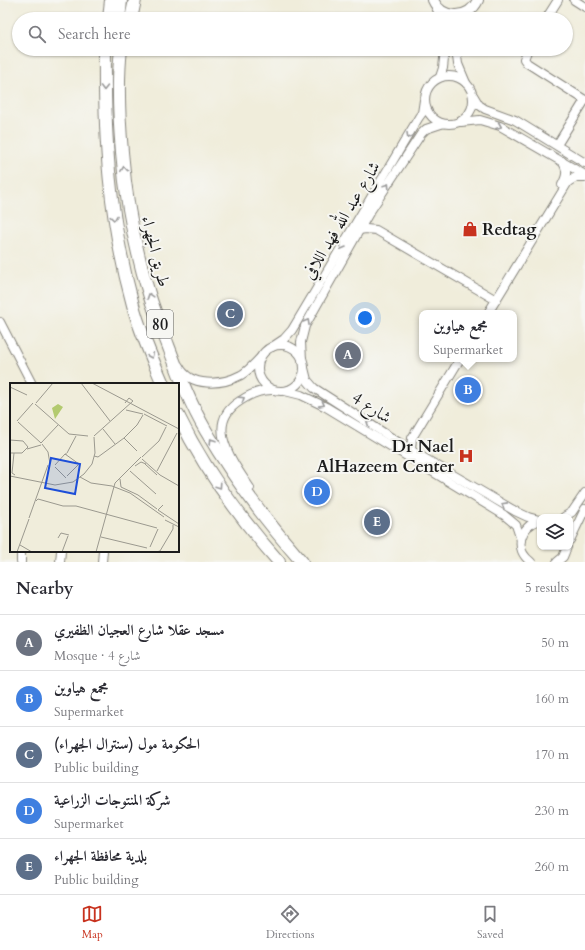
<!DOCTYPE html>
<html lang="en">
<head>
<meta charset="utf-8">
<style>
	body { margin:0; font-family:Cardo,Amiri,serif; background:#f2f2f3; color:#2b2b33 }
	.controls { position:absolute; right:12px; bottom:12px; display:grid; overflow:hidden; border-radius:8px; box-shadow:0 1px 3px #0004 }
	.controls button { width:36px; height:36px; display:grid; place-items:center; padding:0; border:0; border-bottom:1px solid #e1e1e2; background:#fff; color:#2b2b33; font:20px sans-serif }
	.you { position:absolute; left:365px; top:318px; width:14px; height:14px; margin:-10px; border:3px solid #fff; border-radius:50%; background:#1a73e8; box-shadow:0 0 0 6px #1a73e833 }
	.badge { display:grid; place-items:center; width:26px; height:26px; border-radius:50%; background:#c8321e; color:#fff; font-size:13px; font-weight:700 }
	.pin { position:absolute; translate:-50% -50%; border:2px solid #fff; box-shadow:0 1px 4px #0006 }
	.popup { position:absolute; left:419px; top:310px; width:98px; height:52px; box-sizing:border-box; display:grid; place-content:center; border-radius:8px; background:#fff; filter:drop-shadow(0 1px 3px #0005); font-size:13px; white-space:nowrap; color:#7c7c81 }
	.popup b { font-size:15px; color:#2b2b33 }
	.popup::after { content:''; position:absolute; left:50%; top:100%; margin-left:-8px; border:8px solid transparent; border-top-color:#fff }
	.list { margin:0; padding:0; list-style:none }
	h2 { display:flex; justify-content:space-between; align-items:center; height:52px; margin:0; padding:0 16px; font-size:17px }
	h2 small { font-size:13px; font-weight:400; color:#7c7c81 }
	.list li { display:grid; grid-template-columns:26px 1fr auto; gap:12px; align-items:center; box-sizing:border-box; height:56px; padding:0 16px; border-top:1px solid #e1e1e2 }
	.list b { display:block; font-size:15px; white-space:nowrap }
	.list p { margin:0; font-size:13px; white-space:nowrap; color:#7c7c81 }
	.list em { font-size:13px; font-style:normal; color:#7c7c81 }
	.icon { flex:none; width:22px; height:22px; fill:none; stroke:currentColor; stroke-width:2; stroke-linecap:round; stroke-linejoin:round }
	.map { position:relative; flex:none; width:585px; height:562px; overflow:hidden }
	.search { position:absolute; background:#fff; box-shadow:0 1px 3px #0004; left:12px; right:12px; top:12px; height:44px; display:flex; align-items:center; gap:10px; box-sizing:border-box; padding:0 14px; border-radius:22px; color:#7c7c81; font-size:15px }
	.sheet { height:332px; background:#fff }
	nav { display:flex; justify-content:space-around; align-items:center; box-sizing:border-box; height:56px; border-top:1px solid #e1e1e2; background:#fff; font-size:11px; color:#7c7c81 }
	nav a { display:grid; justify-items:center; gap:2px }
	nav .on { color:#c8321e }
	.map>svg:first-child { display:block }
</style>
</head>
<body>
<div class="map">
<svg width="585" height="562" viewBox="0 0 585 562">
	<rect width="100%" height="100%" fill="#f6f6f2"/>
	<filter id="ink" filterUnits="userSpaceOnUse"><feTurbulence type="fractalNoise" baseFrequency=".025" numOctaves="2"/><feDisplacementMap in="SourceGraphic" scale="8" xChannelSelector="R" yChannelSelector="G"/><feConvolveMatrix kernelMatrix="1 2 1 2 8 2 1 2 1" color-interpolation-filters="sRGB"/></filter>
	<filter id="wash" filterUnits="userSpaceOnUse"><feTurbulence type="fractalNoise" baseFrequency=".012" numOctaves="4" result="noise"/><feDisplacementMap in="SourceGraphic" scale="16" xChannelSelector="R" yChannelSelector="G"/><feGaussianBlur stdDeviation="0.9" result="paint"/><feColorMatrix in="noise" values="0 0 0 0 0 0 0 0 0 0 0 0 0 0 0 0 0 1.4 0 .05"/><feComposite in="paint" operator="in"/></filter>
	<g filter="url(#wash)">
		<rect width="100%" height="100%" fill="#f0eddb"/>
	</g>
	<g filter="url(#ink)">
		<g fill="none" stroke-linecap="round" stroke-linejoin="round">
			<g stroke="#86847c" stroke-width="10">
				<g id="minor">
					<polyline points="574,0 585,7"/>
					<polyline points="436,7 441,19"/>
					<polyline points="546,19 558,0"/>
					<polyline points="456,49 458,64 466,83"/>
					<polyline points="528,49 524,59 527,63 585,100"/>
					<circle cx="449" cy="100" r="24"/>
					<polyline points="440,77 443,68 445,49"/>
					<polyline points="473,95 479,105 485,109 515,120 585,163"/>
					<polyline points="461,122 480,120 500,126 585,175"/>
					<polyline points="557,145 585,100"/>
					<path d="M562,161C568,170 567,176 562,185"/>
					<polyline points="359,230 366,229 376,230 496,300"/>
					<polyline points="488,313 568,182 576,177 585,177"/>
					<polyline points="0,322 32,384"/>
					<circle cx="281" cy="368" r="23"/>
					<polyline points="272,347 284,339 292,330 419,117 422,113 424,100"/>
					<polyline points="302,360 301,342 305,326 369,213 421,134 426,129 441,124"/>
					<path d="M179,366C190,388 222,385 241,375C248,371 254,364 260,358"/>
					<polyline points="304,368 307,380 314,388 412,451 515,511 528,517 539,520"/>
					<polyline points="285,391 301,395 326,407 504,515 516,525 521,540"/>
					<polyline points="412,451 411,449 412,438 460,359"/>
					<path d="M250,488C233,462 203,424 240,401C250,394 260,390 272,390"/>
					<polyline points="564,517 572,512 585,493"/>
					<polyline points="570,540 585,509"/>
					<polyline points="21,562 21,551"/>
					<polyline points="60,562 61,551"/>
					<polyline points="102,562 103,551"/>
					<path d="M531,562C513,549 520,527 539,520"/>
					<polyline points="557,562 563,557 567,547"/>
				</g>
			</g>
			<g stroke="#86847c" stroke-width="12">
				<path id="major" d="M433,0C442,20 469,20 478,0"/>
			</g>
			<g stroke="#86847c" stroke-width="14">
				<g id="highway">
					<polyline points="109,19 111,0"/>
					<polyline points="119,19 121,0"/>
					<polyline points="131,19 135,0"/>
					<path d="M105,49C104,138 109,219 133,305C140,332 152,358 163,384"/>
					<path d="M121,49C117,83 119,118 122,152C126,201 135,250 150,297C155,313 162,329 168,345C179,374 190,404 206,431C234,479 265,520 302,562"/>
					<path d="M178,415C204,469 239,517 279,562"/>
				</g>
			</g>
			<use href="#minor" stroke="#fff" stroke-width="8"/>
			<use href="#major" stroke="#fff" stroke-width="10"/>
			<use href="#highway" stroke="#fff" stroke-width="12"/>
		</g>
		<defs><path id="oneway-chevron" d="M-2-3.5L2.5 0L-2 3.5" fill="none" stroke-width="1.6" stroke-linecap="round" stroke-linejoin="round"/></defs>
		<g stroke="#999">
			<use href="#oneway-chevron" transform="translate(104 88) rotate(91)"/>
			<use href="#oneway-chevron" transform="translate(499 126) rotate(23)"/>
			<use href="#oneway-chevron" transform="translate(409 136) rotate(121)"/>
			<use href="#oneway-chevron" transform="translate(124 169) rotate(-96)"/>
			<use href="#oneway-chevron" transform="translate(387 186) rotate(-56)"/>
			<use href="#oneway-chevron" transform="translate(114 218) rotate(81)"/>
			<use href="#oneway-chevron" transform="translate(342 247) rotate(121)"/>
			<use href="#oneway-chevron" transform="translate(150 296) rotate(-108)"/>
			<use href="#oneway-chevron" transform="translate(307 322) rotate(-61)"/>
			<use href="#oneway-chevron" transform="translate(151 356) rotate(67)"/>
			<use href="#oneway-chevron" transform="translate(242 399) rotate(-32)"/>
			<use href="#oneway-chevron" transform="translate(322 404) rotate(28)"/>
			<use href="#oneway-chevron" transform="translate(369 423) rotate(-147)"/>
			<use href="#oneway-chevron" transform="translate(212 441) rotate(-122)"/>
			<use href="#oneway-chevron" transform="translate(219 486) rotate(56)"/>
			<use href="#oneway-chevron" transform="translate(504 505) rotate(-151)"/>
		</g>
	</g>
	<defs>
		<g id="shop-bare" transform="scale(1.2)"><path d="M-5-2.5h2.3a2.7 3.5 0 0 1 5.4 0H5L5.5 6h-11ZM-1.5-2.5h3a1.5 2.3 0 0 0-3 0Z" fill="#c8321e" stroke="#f6f6f2" stroke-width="2.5" paint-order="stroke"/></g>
		<g id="hospital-bare" transform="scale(1.2)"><path d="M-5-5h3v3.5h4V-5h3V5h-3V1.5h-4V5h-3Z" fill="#c8321e" stroke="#f6f6f2" stroke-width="2.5" paint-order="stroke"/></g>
	</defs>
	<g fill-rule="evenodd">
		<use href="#shop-bare" x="470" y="229"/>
		<use href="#hospital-bare" x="466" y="456"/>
	</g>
	<g text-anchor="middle" stroke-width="4" stroke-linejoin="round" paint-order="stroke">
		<rect fill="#f6f6f2" stroke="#5d5d5c" stroke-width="1" x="147" y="310" width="26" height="28" rx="3"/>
		<g font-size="16" font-weight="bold" fill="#1c1c1c">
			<text x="160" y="330">80</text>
		</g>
		<g font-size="17" fill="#1c1c1c" stroke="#f6f6f2">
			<text transform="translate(341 220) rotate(-59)" y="6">شارع عبد الله فهد اللافي</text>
			<text transform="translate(156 251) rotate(76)" y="6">طريق الجهراء</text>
			<text transform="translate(372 407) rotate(33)" y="6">شارع 4</text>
		</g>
		<g font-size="17" font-weight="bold" fill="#1c1c1c" stroke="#f6f6f2" text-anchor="start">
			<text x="482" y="235">Redtag</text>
			<text x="454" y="452" text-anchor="end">Dr Nael<tspan x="454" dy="20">AlHazeem Center</tspan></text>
		</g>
	</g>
	<g transform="translate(10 383)">
		<rect width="169" height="169" fill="#f0eddb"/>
		<path d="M48,21L53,24L45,36L42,25Z" fill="#b3ca6f"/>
		<path fill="none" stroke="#9b998f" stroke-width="1" d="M71,0L100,38M82,0L169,46M0,4L17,12M26,20L43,0M25,21L59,51L78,53M116,27L133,31M134,31L157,43M7,38L23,20M8,39L31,60M93,46L105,61M84,53L123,18L119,15L115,20M114,55L127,68M0,57L13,58L18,64L12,70H0M31,60L48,42M32,61L38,69L40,81M17,66L31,62M4,70L2,90L5,92M57,70L66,53M57,71H55L69,81M84,73L88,74L114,55L127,42L133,32M132,74L149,58L156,44M132,76L150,92L169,103M135,81L147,92M45,82L55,71M125,83L131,79L136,81M45,84L56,95M120,88L146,111M147,88L167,50M0,93L45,102L63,99L74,91L82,81L85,70L84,54M57,93L68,82M70,94L81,100L102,103L120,110L154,134M110,96L111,104L128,112L147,126M26,118L28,116L53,123H66L147,145M153,122L148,127L169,141M19,135L38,82M155,137L169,144M91,154L137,165M48,155L51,150L59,152M10,162L22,169M140,164L148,146M7,169L19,136M52,169L58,153M86,169L105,100L131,74M146,169L150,168L163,146V142"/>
		<path fill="#1d4ed8" fill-opacity="0.15" stroke="#1d4ed8" stroke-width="2" d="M41,75L70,81L65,111L35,105Z"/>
		<rect width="169" height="169" fill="none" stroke="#1c1c1c" stroke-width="2"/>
	</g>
</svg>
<div class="controls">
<button><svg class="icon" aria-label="layers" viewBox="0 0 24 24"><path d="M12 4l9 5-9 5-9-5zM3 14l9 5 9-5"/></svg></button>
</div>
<div class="you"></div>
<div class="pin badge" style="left:348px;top:355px;background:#6b7280">A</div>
<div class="pin badge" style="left:468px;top:390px;background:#3f7fe0">B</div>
<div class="popup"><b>مجمع هياوين</b>Supermarket</div>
<div class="pin badge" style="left:230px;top:314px;background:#5c6f8a">C</div>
<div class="pin badge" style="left:317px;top:492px;background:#3f7fe0">D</div>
<div class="pin badge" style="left:377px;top:522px;background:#5c6f8a">E</div>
<div class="search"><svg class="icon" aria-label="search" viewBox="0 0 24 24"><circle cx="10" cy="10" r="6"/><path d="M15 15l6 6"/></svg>Search here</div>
</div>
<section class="sheet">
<h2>Nearby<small>5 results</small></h2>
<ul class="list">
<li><span class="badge" style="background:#6b7280">A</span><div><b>مسجد عقلا شارع العجيان الظفيري</b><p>Mosque · شارع 4</p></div><em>50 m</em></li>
<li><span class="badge" style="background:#3f7fe0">B</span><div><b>مجمع هياوين</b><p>Supermarket</p></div><em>160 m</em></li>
<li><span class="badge" style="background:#5c6f8a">C</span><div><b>الحكومة مول (سنترال الجهراء)</b><p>Public building</p></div><em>170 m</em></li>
<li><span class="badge" style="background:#3f7fe0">D</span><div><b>شركة المنتوجات الزراعية</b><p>Supermarket</p></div><em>230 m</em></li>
<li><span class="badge" style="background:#5c6f8a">E</span><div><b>بلدية محافظة الجهراء</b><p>Public building</p></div><em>260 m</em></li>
</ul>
</section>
<nav>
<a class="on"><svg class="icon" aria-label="map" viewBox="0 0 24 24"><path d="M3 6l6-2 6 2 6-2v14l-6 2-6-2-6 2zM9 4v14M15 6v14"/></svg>Map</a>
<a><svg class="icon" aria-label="directions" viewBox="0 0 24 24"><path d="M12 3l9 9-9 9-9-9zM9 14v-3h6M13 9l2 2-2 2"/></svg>Directions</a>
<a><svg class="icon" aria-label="saved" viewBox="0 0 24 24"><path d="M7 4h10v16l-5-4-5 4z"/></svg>Saved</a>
</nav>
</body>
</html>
